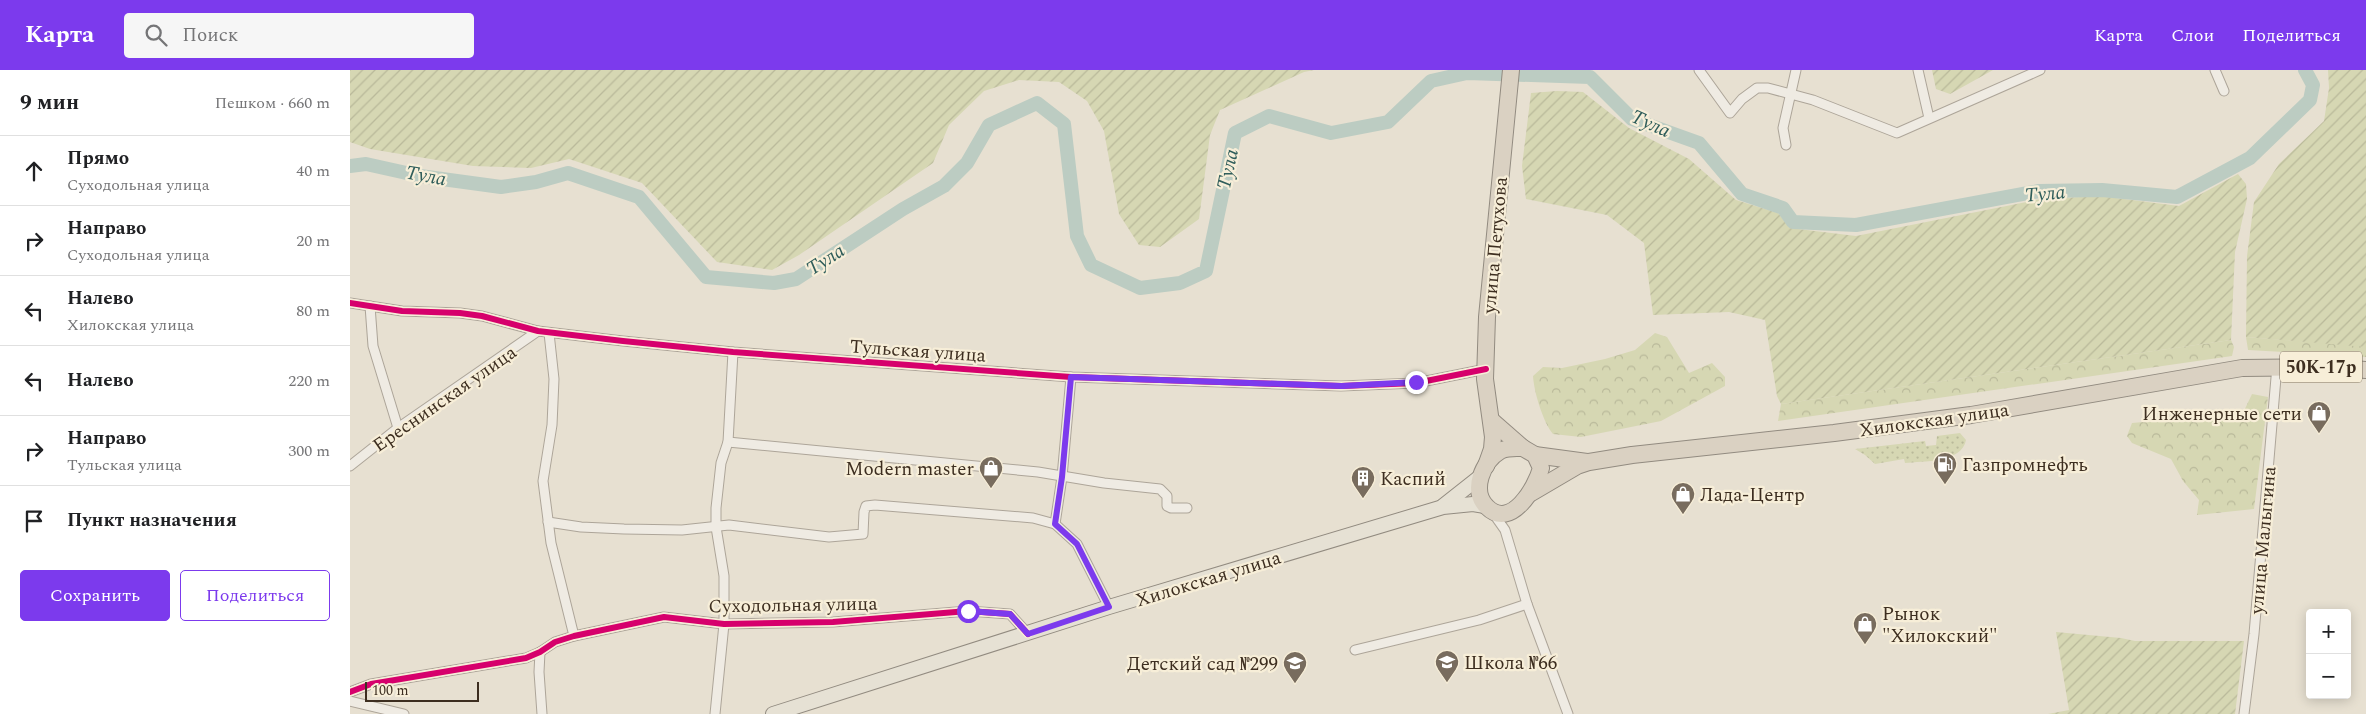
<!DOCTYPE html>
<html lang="ru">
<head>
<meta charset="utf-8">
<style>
	body { margin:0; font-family:Spectral,serif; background:#f6f6f6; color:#202124 }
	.controls { position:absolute; right:15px; bottom:15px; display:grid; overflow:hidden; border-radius:5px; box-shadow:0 2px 12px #0003 }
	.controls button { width:45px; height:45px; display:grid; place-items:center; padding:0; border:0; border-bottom:1px solid #e0e0e0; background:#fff; color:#202124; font:25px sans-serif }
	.scale { position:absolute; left:15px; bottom:12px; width:114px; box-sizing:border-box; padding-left:5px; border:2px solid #3d2e20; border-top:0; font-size:14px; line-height:18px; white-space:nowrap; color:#3d2e20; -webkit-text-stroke:4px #f7eed8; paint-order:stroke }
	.stop { position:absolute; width:15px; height:15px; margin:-11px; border:4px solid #7c3aed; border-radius:50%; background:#fff }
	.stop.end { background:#7c3aed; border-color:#fff; box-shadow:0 1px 5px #0008 }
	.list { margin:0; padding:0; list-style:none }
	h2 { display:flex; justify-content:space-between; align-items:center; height:65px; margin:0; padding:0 20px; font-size:21px }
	h2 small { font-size:16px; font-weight:400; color:#757577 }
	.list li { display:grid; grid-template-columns:32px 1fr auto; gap:15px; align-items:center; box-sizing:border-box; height:70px; padding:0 20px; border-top:1px solid #e0e0e0 }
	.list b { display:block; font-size:19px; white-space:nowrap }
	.list p { margin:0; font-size:16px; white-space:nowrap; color:#757577 }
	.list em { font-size:16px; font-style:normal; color:#757577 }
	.actions { display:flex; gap:10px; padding:15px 20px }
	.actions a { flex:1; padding:11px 0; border:1px solid #7c3aed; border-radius:5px; text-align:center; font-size:18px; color:#7c3aed }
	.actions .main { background:#7c3aed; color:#fff }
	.icon { flex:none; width:28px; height:28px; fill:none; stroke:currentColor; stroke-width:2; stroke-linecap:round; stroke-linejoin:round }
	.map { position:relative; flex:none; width:2016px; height:644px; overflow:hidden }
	header { display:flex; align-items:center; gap:30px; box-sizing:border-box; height:70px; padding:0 25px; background:#7c3aed; color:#fff }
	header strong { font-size:24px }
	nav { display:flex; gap:28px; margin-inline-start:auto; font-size:18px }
	.search { width:350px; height:45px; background:#f6f6f6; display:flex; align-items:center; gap:12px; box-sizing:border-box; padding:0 18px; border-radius:5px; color:#757577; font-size:19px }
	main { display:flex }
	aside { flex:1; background:#fff }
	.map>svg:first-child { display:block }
</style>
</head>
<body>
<header>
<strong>Карта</strong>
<div class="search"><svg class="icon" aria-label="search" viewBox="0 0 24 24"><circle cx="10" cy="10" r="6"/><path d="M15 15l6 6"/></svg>Поиск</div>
<nav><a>Карта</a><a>Слои</a><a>Поделиться</a></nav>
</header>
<main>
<aside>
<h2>9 мин<small>Пешком · 660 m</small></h2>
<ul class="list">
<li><svg class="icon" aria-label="ahead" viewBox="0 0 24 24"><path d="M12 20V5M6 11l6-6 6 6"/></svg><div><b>Прямо</b><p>Суходольная улица</p></div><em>40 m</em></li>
<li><svg class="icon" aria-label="right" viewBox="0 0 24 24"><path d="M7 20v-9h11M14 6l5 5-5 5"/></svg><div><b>Направо</b><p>Суходольная улица</p></div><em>20 m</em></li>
<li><svg class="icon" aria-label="left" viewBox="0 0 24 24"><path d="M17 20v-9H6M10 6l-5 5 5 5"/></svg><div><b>Налево</b><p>Хилокская улица</p></div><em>80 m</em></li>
<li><svg class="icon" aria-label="left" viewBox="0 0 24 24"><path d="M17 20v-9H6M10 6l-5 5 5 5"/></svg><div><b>Налево</b></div><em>220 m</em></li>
<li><svg class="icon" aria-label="right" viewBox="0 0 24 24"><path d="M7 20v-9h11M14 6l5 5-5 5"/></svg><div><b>Направо</b><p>Тульская улица</p></div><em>300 m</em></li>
<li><svg class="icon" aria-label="arrive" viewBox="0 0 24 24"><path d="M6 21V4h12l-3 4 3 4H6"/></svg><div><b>Пункт назначения</b></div></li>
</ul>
<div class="actions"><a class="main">Сохранить</a><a>Поделиться</a></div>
</aside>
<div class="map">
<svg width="2016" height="644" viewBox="0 0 2016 644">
	<defs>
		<pattern id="grass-dots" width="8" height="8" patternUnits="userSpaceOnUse" patternTransform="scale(1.25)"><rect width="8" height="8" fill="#d6d7b3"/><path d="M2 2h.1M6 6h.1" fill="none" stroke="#b9b99a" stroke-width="1.8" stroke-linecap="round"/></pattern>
		<pattern id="forest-crowns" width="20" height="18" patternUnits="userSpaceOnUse" patternTransform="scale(1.25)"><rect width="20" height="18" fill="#d6d7b3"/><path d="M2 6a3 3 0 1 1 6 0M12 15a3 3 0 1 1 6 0" fill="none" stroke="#b9b99a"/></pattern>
		<pattern id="garden-furrows" width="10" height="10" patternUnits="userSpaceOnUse" patternTransform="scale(1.25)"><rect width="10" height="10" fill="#d6d7b3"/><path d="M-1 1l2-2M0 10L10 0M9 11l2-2" fill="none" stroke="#b9b99a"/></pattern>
	</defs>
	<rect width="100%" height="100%" fill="#e7e0d1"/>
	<path fill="url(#grass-dots)" d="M1610,363L1616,370C1612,393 1573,391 1555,393L1554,389L1525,394L1515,385L1505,379L1575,371L1576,376L1586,375L1587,366Z"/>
	<g fill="url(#forest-crowns)">
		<path d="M1305,263L1317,267L1339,303L1362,293L1375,307V316L1311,351L1231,367L1203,364C1193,352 1184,322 1183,306L1193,297L1212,298L1255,289L1285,280Z"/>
		<polygon points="1896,267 2016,276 2016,287 1898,280"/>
		<polygon points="1881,270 1884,277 1882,286 1428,351 1431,334"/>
		<polygon points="1902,324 1918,327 1904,439 1847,445 1849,430 1833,411 1821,389 1782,373 1777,366 1782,353 1893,343"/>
	</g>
	<g fill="url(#garden-furrows)">
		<polygon points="0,0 964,0 954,2 870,40 860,65 849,149 810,177 789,175 769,144 754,61 737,31 709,12 669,10 634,21 599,55 583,93 449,185 422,200 367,192 292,113 219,89 181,98 123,96 20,79 0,72"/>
		<polygon points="1582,0 1643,0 1600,24 1586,19"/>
		<polygon points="1978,0 2016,0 2016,277 1896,267 1897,186 1904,132 1929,94 1974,51 1979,18"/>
		<polygon points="1207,21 1233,22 1279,58 1339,89 1386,130 1428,143 1440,158 1506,166 1691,129 1750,126 1829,136 1888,104 1896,114 1897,129 1885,182 1881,270 1431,334 1427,326 1415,250 1379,242 1303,245 1294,173 1257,145 1176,129 1172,96 1181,23"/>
		<polygon points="1706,562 1771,568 1785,571 1894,571 1885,644 1698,644 1719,640"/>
	</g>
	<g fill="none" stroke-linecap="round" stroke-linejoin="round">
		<polyline stroke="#bcccc2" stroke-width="14" points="0,96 16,94 70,106 151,117 186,112 218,103 289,127 356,207 424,213 446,209 553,139 594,116 617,93 639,55 687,33 714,54 727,166 741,195 790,218 830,213 856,201 885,63 919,46 981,63 1038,52 1081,11 1117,3 1240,7 1282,49 1349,73 1392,124 1433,138 1443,152 1506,155 1689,121 1752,120 1827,127 1900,88 1960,30 1963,15 1955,0"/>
		<g stroke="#ada599" stroke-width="11">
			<g id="street">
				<polyline points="1349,0 1380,43 1392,29 1407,18 1418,18 1463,30 1547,63 1690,0"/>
				<polyline points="1568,0 1579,48"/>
				<polyline points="1865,0 1874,21"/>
				<polyline points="1436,75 1433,58 1446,0"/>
				<polyline points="0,233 52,241 110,243 132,246 188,261 273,271 383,282 721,307 991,316 1066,313 1136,299"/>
				<polyline points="20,236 23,276 48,358"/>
				<polyline points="199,263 204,309 202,355 193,411 201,473 224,566"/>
				<polyline points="721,307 712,407 705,454 727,474 759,537"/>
				<polyline points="378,372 688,402 754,413 810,419 817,426 817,436 821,438 837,438"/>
				<polyline points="0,396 48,358 188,261"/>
				<polyline points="1143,443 1155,460 1177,534 1218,644"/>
				<polyline points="198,452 231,457 274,459 332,460 379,455 479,467 513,464 514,442 516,436 525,435 683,448 705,454"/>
				<polyline points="1005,580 1129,550 1177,534"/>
				<polyline points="190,582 189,602 192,644"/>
				<polyline points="0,622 21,614 176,588 190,582 205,572 224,566 314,547 374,554 483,552 618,541 660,544 678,564"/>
				<polyline points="0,631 54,644"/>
				<polyline points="365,644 374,554 374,506 366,457 366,438 371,393 378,372 383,282"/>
				<polyline points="1894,644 1904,564 1927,296"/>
			</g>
		</g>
		<g stroke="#928b80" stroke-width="16">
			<g id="primary">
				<polyline points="1093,436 1131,406"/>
				<polyline points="423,644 759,537 1093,437 1123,434 1135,436"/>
			</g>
		</g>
		<g stroke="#928b80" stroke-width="18">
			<g id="highway">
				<polyline points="1141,350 1173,378"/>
				<path d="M1173,378L1185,385L1191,398C1186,417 1161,461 1137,437C1120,421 1133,391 1150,381C1157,377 1166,378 1173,378Z"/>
				<polyline points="1185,385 1237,392"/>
				<polyline points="1136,396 1142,379 1143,367 1135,309 1137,247 1161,0"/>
				<polyline points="1181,423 1227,396 1239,392 1282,385 1484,363 1621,345 1892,298 1981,297 2016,300"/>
			</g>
		</g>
		<use href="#street" stroke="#efebe3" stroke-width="9"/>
		<use href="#primary" stroke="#e6e1d4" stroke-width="14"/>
		<use href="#highway" stroke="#dad1c2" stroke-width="16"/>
		<g stroke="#f7eed8" stroke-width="9">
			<g id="cycleway">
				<polyline points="0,233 52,241 110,243 132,246 188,261 273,271 383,282 721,307 991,316 1066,313 1136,299"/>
				<polyline points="0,622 21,614 176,588 190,582 205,572 224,566 314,547 374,554 483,552 618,541 660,544 678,564"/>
			</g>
		</g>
		<use href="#cycleway" stroke="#d6006c" stroke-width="6"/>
	</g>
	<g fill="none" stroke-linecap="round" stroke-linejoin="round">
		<polyline stroke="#7c3aed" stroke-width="6" points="618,541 660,544 678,564 759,537 727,474 705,454 712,407 721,307 992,316 1066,312"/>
	</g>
	<defs>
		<g id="shop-pin" transform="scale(1.25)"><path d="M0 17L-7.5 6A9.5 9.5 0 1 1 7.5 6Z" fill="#786c5e" stroke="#f7eed8"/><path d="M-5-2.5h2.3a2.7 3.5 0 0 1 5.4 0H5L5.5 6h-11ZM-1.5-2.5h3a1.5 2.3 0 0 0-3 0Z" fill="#fff"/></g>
		<g id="fuel-pin" transform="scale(1.25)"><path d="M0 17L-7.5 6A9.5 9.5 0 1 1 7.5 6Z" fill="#786c5e" stroke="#f7eed8"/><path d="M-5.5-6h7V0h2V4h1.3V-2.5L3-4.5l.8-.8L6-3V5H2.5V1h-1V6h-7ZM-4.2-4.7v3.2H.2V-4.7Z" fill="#fff"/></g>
		<g id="building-pin" transform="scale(1.25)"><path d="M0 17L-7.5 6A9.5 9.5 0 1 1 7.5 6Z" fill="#786c5e" stroke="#f7eed8"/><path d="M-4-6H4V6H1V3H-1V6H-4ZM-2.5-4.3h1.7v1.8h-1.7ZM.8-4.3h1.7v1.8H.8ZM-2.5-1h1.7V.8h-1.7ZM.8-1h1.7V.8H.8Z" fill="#fff"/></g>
		<g id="school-pin" transform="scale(1.25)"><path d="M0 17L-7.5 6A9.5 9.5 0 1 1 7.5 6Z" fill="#786c5e" stroke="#f7eed8"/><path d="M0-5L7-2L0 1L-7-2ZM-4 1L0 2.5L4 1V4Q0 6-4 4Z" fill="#fff"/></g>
	</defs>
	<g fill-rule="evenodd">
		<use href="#shop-pin" x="1969" y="343"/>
		<use href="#fuel-pin" x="1595" y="394"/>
		<use href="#shop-pin" x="641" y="398"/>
		<use href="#building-pin" x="1013" y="408"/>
		<use href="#shop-pin" x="1333" y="424"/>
		<use href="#shop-pin" x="1515" y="554"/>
		<use href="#school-pin" x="1097" y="592"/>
		<use href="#school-pin" x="945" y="593"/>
	</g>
	<g text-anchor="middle" stroke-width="4.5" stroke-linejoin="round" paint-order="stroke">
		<rect fill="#f7eed8" stroke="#756857" stroke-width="1" x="1930" y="281.5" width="82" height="31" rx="4"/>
		<g font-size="18" font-weight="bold" fill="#3d2e20">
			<text x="1971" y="303">50К-17р</text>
		</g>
		<g font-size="19" fill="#3d2e20" stroke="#f7eed8">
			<text transform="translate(1144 175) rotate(-85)" y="7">улица Петухова</text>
			<text transform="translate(568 280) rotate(4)" y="7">Тульская улица</text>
			<text transform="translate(94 328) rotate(-35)" y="7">Ереснинская улица</text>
			<text transform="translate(1584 349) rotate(-8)" y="7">Хилокская улица</text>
			<text transform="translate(1912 470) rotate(-85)" y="7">улица Малыгина</text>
			<text transform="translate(858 508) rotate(-17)" y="7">Хилокская улица</text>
			<text transform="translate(443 534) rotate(-1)" y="7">Суходольная улица</text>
		</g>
		<g font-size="19" fill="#3d2e20" stroke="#f7eed8" text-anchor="start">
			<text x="1952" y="350" text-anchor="end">Инженерные сети</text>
			<text x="1612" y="401">Газпромнефть</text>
			<text x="624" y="405" text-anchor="end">Modern master</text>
			<text x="1030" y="415">Каспий</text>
			<text x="1350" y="431">Лада-Центр</text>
			<text x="1532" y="550">Рынок<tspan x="1532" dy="22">"Хилокский"</tspan></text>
			<text x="1114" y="599">Школа №66</text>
			<text x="928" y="600" text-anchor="end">Детский сад №299</text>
		</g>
		<g font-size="20" font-style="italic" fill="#2f5d5a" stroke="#f7eed8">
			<text transform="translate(1301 53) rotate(24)" y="7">Тула</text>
			<text transform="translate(877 99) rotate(-78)" y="7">Тула</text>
			<text transform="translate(76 105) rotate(10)" y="7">Тула</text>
			<text transform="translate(1695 123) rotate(-5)" y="7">Тула</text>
			<text transform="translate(475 189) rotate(-33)" y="7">Тула</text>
		</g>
	</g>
</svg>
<div class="controls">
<button>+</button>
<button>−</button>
</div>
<div class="scale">100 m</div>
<div class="stop" style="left:618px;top:541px"></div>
<div class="stop end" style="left:1066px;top:312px"></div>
</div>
</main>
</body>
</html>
